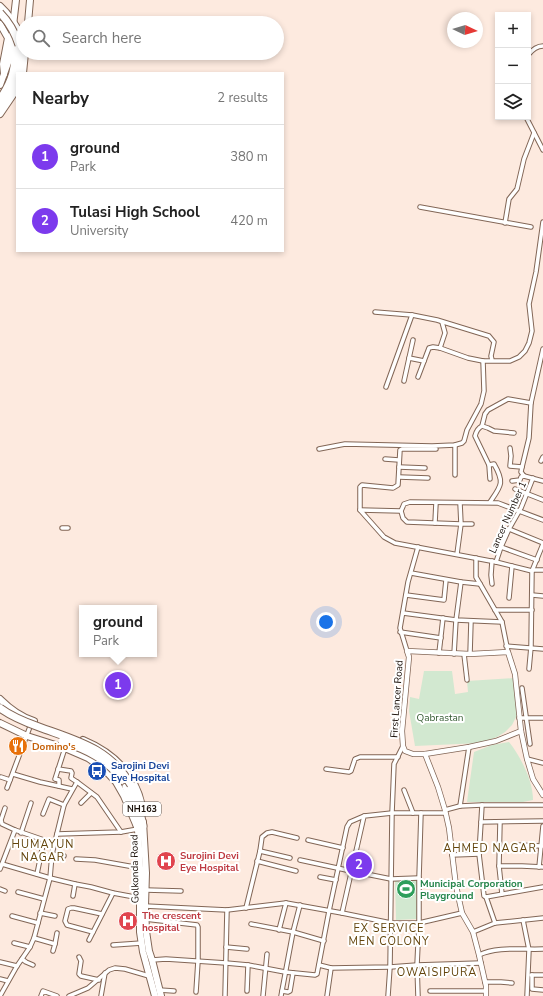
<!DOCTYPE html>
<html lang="en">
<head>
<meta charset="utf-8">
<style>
	body { margin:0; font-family:"Nunito Sans",sans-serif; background:#f2f2f2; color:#222 }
	.controls { position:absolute; right:12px; top:12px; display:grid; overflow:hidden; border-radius:0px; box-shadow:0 2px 6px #0003 }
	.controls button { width:36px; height:36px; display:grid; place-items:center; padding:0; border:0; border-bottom:1px solid #e0e0e0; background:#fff; color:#222; font:20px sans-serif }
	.compass { position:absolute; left:447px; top:12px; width:36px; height:36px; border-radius:50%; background:#fff; box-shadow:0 2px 6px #0003; rotate:94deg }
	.you { position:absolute; left:326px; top:622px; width:14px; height:14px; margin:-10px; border:3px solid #fff; border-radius:50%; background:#1a73e8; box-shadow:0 0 0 6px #1a73e833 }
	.badge { display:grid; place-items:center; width:26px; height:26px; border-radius:50%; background:#7c3aed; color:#fff; font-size:13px; font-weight:700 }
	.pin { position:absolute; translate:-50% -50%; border:2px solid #fff; box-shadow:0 1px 4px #0006 }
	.popup { position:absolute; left:79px; top:605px; width:78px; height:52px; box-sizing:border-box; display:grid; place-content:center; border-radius:0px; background:#fff; filter:drop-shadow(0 1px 3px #0005); font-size:13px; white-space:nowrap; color:#767676 }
	.popup b { font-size:15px; color:#222 }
	.popup::after { content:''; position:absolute; left:50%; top:100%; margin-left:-8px; border:8px solid transparent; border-top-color:#fff }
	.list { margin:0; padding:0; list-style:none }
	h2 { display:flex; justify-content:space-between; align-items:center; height:52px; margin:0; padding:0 16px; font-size:17px }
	h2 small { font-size:13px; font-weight:400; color:#767676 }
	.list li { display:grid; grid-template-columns:26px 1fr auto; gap:12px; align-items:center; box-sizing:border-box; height:64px; padding:0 16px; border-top:1px solid #e0e0e0 }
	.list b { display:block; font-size:15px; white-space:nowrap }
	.list p { margin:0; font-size:13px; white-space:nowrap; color:#767676 }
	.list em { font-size:13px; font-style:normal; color:#767676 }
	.icon { flex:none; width:22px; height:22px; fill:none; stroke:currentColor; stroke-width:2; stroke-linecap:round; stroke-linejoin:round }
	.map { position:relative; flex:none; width:543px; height:996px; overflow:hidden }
	.search { position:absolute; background:#fff; box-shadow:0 2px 6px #0003; left:16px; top:16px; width:268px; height:44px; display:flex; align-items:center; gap:10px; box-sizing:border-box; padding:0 14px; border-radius:22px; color:#767676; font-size:15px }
	.panel { position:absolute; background:#fff; box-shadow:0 2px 6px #0003; left:16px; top:72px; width:268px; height:180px; border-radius:0px }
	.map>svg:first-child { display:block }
</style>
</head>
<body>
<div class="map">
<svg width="543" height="996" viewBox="0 0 543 996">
	<rect width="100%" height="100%" fill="#fdeadf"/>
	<g fill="#d2e8d0">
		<polygon points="424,671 452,671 455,694 468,692 467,681 515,678 517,715 512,725 505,732 497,737 481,743 415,746 409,711 410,697 419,699"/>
		<polygon points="110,676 129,681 126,691 107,689"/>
		<path d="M509,742C521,757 533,781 533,800L523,802H467L474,752L492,745Z"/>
		<polygon points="417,880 417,919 396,920 395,881"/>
	</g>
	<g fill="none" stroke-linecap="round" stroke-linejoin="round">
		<g stroke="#826656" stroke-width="5.5">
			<g id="minor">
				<path d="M528,55C532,50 536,46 543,46"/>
				<polyline points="526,117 543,150"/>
				<polyline points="420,207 531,227"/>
				<polyline points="505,223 509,199 517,189 524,159 534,133"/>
				<polyline points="375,312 412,315 437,320 489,336 494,342 491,356 492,360"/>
				<polyline points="440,348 445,333 442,322"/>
				<polyline points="409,358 424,361"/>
				<polyline points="418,377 429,348 433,347 440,348 468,358 483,361 510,361 519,357 525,351 529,343 532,331 529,304 536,272 543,222"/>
				<polyline points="404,381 413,340"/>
				<polyline points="386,387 412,315"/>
				<polyline points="482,426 488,428 494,431 514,433"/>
				<polyline points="510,448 511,456 510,466 522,467"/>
				<polyline points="319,449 345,444 432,446 455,445 462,443 464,441 467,430 481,404 484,391 483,361"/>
				<polyline points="436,449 402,449 400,450 398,485 393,488 362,485 360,487 360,510 384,537 395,543 496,562 532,571"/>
				<polyline points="385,459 399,460"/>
				<polyline points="541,461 543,457"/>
				<path d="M489,465L494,464C505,483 501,486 490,502"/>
				<polyline points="399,467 425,468"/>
				<polyline points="455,475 455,445"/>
				<polyline points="524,476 521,472 522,467 529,438 531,403 543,349"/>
				<polyline points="524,476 543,481"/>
				<polyline points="399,477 428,478"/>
				<path d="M490,479L489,465L475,436C476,432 478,428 482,426L485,414L488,410L508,399L531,403"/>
				<polyline points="512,481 520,480 521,477 524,476"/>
				<polyline points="515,489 543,500"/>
				<polyline points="360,510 401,511"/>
				<polyline points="435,523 436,503"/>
				<polyline points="472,524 461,524 407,522 403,518 401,511 404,504 410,502 498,503 543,520"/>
				<polyline points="62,528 68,528"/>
				<polyline points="509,529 543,543"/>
				<polyline points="501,547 537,560"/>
				<polyline points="457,554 461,524 460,503"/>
				<polyline points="476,558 476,577 502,622 508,652"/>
				<polyline points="496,562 501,547 509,529 521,508 533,478"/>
				<polyline points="533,570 543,570"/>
				<polyline points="411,573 461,582 480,584"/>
				<polyline points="492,584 491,575 492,561"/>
				<polyline points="406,595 444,600 446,580"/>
				<polyline points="532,595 543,596"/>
				<polyline points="509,598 512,566"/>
				<polyline points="495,610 532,610"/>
				<polyline points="403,613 456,620 502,622"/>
				<polyline points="400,632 441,638"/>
				<polyline points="506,646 543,649"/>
				<polyline points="407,651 400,628 408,582 418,547"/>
				<polyline points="439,653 443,618"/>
				<polyline points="454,654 456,620 461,582"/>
				<polyline points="464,654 467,680"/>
				<polyline points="470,654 471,621"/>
				<polyline points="529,669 531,647 532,571 543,544"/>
				<polyline points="522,688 530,744"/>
				<polyline points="519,718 543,718"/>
				<polyline points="527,759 543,763"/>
				<polyline points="58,769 71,771 72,773 71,778 77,782 97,797 121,832"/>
				<polyline points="326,769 349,772 351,771 355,759 360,757 398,757"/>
				<polyline points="13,774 40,782 72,789"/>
				<polyline points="1,777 10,780"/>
				<polyline points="59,786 59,780 55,779 65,748"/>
				<polyline points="7,788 31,724"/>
				<polyline points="404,790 413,813"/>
				<polyline points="81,803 91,793"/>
				<polyline points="460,806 469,747"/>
				<polyline points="5,808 1,820 2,824 15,830"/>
				<polyline points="445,810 460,806 482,805 543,805"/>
				<polyline points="43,814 49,799 64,805"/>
				<polyline points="481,822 482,805"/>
				<polyline points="500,822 499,866 502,894"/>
				<polyline points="21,833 31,803"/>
				<polyline points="57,834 121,832 138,829"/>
				<polyline points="308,840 343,848"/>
				<polyline points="517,845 542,846"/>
				<polyline points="260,851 290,858"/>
				<polyline points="52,854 64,856"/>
				<polyline points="452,855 479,854"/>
				<polyline points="76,859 95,860 140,868"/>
				<polyline points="300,860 351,871 391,879 419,878"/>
				<polyline points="257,861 296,871"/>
				<polyline points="2,864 50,878 75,884 91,887 113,893 140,898"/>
				<polyline points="499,866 522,866 543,867"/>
				<polyline points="539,867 543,826"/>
				<polyline points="0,869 15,830 44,840 37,874"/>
				<polyline points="320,877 336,880"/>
				<polyline points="0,889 5,891"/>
				<polyline points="146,890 181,891"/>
				<polyline points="18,892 44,899"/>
				<polyline points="73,896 75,884"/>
				<polyline points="486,897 484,896 479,854 481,822 543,821"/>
				<polyline points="145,906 227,910 286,903 342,913 391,923 419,923 462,913"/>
				<polyline points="246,908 260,851 262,837 267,833 272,832 297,838"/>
				<polyline points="40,913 55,916"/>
				<polyline points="342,913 364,816 392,813 445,813"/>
				<polyline points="12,916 38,923"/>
				<polyline points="145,919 197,925 198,927 198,961 196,992"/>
				<polyline points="523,920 529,950 527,996"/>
				<polyline points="495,923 486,897 543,887"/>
				<polyline points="251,924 293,932 324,941"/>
				<polyline points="279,930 286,903"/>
				<polyline points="93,932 67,925 65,921 68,909 71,908 74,908 102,914"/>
				<polyline points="473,932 495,923 543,918"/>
				<polyline points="34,938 55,944 53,951"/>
				<polyline points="89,940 113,893"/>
				<polyline points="14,943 30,947"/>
				<polyline points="55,944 57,933"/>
				<polyline points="113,945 142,943"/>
				<polyline points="226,947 247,949"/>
				<path d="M479,955C497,946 523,950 543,949"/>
				<polyline points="79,957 81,961 79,974 81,976 99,980"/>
				<polyline points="22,959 26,962 33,965"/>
				<polyline points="152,960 166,959 226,963 248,965 285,972 315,975 317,974 329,911 347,827 350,822 364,816"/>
				<polyline points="0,962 17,966"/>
				<polyline points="319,965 331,968 390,967 417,965 481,963"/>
				<polyline points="531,975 543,975"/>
				<polyline points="532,975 532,989 543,990"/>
				<polyline points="0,979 8,981"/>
				<polyline points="485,982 501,982 512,983"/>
				<polyline points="159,990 174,991"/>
				<polyline points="247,991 248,965"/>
				<polyline points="282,991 288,992 290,991 293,973"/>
				<polyline points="430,991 486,991"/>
				<polyline points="0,996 17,966 30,947 34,938 50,878 52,854 64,805 77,782"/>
				<polyline points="41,996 43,991 57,996"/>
				<polyline points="69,996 88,988 109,970 115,968 125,969 149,976"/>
				<polyline points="101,996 105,973"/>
				<polyline points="225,996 227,910"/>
				<polyline points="263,996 267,954"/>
				<polyline points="281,996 293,932 300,905"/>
				<polyline points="327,996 331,968"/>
				<polyline points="388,996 390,967 392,813 394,764 403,746"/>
				<polyline points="418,996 417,965 419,923 419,878 421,813"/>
			</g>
		</g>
		<g stroke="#826656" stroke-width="6">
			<g id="tertiary">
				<polyline points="425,754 469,747 496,741 521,731"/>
				<polyline points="486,996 486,986 479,955 473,932 462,913 456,886 449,828 445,810 438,787 425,754 413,754 405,751 403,746 402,731 409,657 407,651 470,654 508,652 515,674 521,731 527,759 533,779 543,795"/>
			</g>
		</g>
		<g stroke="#826656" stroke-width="8">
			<g id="primary">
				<path d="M0,6C10,15 16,26 23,38"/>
				<polyline points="0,24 8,38 3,64 4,74"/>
			</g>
		</g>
		<g stroke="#826656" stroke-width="8">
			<g id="trunk">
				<polyline points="28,23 30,0"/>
				<polyline points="23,73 25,53"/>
				<polyline points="0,85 9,60 16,0"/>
				<polyline points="0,114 17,89"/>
				<path d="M0,699C10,709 21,717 34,721"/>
				<polyline points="0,723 27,736 65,748 88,758 104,769 116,782 124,796 138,829 140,868 140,932 143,952 155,996"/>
				<path d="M83,740C114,753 135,773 142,806"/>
				<polyline points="143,822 146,873 145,906 146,931 149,951 152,960 161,996"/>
			</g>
		</g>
		<g stroke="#826656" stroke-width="9">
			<g id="motorway">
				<polyline points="19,73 20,60 19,45"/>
				<path d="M0,99C12,82 17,66 14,46"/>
				<polyline points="0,108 11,91 17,78"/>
				<polyline points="126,787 133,804 138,829"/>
				<polyline points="132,787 138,803 143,826"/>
			</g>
		</g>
		<use href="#minor" stroke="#fff" stroke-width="3.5"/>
		<use href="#tertiary" stroke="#fff" stroke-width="4.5"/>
		<use href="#primary" stroke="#fff" stroke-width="6"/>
		<use href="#trunk" stroke="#fff" stroke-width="6"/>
		<use href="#motorway" stroke="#fff" stroke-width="7"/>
		<g stroke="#826656" stroke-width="9" stroke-linecap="butt">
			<g id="motorway-bridge">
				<path d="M0,13C9,22 15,33 19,45"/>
				<path d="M0,708C12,717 25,722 39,727C77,741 109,748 131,785"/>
				<path d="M62,741C87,750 106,758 122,780"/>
			</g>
		</g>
		<use href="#motorway-bridge" stroke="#fff" stroke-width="7"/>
	</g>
	<defs>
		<g id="restaurant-disc" transform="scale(1)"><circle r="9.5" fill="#e8710a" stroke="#fff"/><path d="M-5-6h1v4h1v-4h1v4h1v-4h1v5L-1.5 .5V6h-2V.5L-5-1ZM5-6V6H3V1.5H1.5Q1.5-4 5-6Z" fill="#fff"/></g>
		<g id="bus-disc" transform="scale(1)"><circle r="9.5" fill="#1a4fb4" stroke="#fff"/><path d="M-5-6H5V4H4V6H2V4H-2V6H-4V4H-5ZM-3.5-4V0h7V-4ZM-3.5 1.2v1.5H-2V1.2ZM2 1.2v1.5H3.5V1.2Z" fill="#fff"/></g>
		<g id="hospital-disc" transform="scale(1)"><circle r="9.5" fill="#e0444e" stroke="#fff"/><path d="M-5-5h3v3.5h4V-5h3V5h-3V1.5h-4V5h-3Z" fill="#fff"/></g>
		<g id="stadium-disc" transform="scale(1)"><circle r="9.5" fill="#2e9e5b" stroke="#fff"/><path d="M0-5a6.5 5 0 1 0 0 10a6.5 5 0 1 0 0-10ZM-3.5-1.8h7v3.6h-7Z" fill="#fff"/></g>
	</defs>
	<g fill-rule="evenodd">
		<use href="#restaurant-disc" x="18" y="746"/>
		<use href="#bus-disc" x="97" y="771"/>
		<use href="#hospital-disc" x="166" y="861"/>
		<use href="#stadium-disc" x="406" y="889"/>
		<use href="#hospital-disc" x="128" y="921"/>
	</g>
	<g text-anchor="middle" stroke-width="4" stroke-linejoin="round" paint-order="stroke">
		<rect fill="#fff" stroke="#5f5853" stroke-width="1" x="123" y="802" width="38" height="14" rx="3"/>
		<g font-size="9" font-weight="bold" fill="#1a1009">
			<text x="142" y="812">NH163</text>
		</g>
		<g font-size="10" fill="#1a1009" stroke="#fff">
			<text transform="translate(507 517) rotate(-66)" y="4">Lancer Number 1</text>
			<text transform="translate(396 699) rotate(-86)" y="4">First Lancer Road</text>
			<text transform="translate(134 869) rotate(-91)" y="4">Golkonda Road</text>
		</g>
		<g font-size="10" fill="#355b32" stroke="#fff">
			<text x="440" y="721">Qabrastan</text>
		</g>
		<g font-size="10" font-weight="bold" fill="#c56008" stroke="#fff" text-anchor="start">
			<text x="32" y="750">Domino's</text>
		</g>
		<g font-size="10" font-weight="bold" fill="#164399" stroke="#fff" text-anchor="start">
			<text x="111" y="769">Sarojini Devi<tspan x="111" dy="12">Eye Hospital</tspan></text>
		</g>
		<g font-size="10" font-weight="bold" fill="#be3a42" stroke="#fff" text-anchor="start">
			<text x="180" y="859">Surojini Devi<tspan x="180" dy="12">Eye Hospital</tspan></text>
			<text x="142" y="919">The crescent<tspan x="142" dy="12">hospital</tspan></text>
		</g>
		<g font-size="10" font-weight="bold" fill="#27864d" stroke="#fff" text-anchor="start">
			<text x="420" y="887">Municipal Corporation<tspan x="420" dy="12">Playground</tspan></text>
		</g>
		<g font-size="11" letter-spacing="1" fill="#63440b" stroke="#fff">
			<text x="43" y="848">HUMAYUN<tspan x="43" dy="13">NAGAR</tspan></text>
			<text x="490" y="852">AHMED NAGAR</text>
			<text x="389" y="932">EX SERVICE<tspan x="389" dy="13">MEN COLONY</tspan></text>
			<text x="437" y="976">OWAISIPURA</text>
		</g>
	</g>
</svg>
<div class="controls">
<button>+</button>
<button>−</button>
<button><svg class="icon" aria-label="layers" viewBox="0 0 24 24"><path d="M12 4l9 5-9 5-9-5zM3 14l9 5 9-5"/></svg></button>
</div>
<svg class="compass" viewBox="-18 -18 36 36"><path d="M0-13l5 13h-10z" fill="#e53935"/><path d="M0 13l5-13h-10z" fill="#767676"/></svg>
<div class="you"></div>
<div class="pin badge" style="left:118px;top:685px">1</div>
<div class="popup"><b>ground</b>Park</div>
<div class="pin badge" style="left:359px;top:865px">2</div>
<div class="search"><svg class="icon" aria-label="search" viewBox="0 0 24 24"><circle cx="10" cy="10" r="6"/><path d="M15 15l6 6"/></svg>Search here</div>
<section class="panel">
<h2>Nearby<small>2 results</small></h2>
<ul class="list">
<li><span class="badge">1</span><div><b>ground</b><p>Park</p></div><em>380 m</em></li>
<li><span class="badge">2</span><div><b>Tulasi High School</b><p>University</p></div><em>420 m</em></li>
</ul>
</section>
</div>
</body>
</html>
